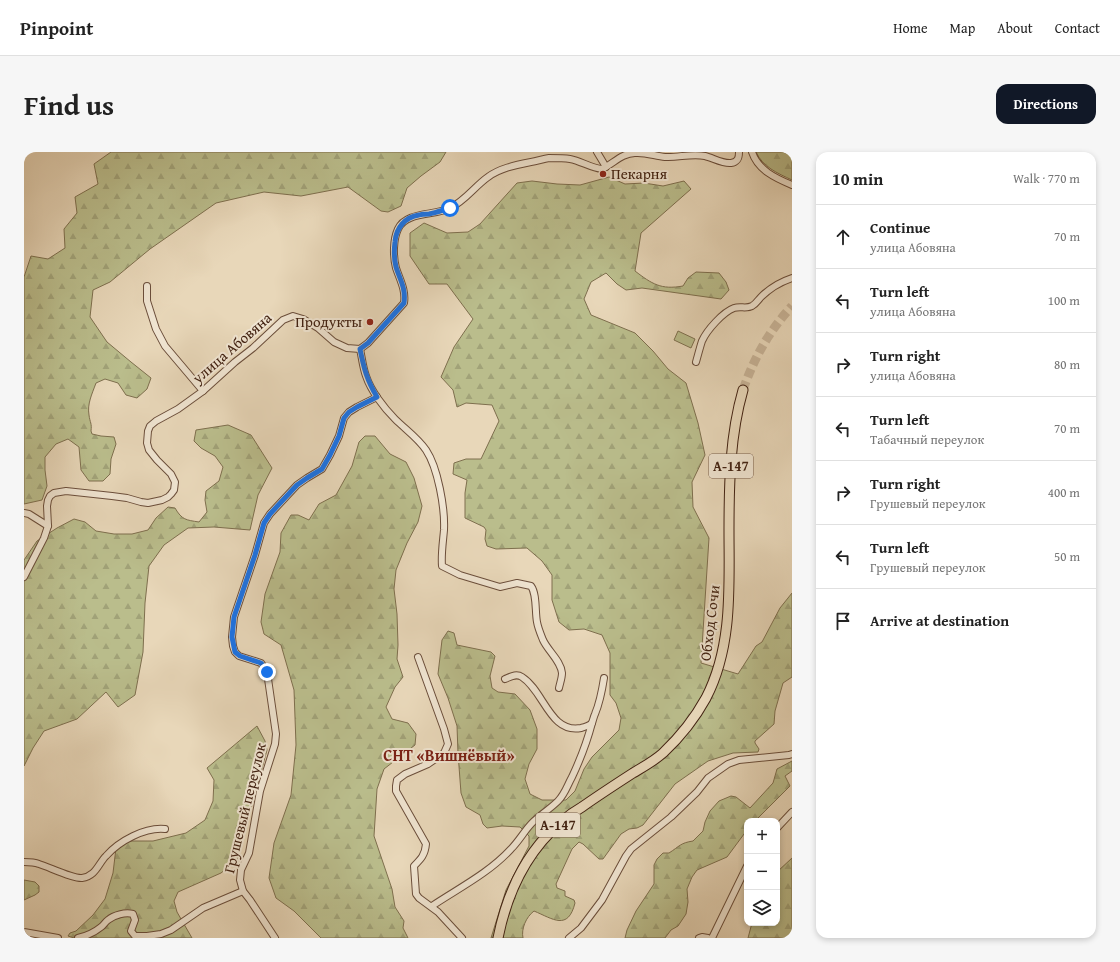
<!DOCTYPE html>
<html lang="en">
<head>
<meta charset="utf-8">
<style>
	body { margin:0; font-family:"Gentium Book Plus",serif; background:#f6f6f6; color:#222 }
	.controls { position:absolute; right:12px; bottom:12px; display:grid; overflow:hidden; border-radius:8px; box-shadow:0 2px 6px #0003 }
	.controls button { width:36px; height:36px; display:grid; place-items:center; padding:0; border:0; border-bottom:1px solid #e0e0e0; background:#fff; color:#222; font:20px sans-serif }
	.stop { position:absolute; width:12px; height:12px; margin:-9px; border:3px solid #1a73e8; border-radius:50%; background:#fff }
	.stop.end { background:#1a73e8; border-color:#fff; box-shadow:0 1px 4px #0008 }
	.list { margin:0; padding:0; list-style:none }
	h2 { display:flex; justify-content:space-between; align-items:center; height:52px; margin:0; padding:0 16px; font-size:17px }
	h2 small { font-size:13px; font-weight:400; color:#767676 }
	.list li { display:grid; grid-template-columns:26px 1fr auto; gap:12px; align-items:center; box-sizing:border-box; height:64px; padding:0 16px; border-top:1px solid #e0e0e0 }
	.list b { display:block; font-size:15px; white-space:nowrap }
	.list p { margin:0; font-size:13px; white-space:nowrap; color:#767676 }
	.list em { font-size:13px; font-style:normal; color:#767676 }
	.icon { flex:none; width:22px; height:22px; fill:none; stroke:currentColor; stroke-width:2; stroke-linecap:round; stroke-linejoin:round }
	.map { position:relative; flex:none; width:768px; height:786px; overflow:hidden; border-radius:12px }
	header { display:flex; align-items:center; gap:24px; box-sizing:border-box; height:56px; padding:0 20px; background:#fff; border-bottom:1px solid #e0e0e0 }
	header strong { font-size:19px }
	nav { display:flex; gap:22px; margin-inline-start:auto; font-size:14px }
	.intro { display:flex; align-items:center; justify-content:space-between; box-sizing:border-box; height:96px; padding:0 24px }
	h1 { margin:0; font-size:28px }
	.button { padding:10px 18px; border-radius:12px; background:#111827; color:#fff; font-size:14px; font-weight:700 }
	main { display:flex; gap:24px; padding:0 24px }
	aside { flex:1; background:#fff; border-radius:12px; box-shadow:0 2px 6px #0003 }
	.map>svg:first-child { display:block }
</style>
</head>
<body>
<header>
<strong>Pinpoint</strong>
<nav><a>Home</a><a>Map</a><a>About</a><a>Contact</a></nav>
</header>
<div class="intro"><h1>Find us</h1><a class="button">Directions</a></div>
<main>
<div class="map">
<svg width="768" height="786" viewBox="0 0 768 786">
	<defs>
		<pattern id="forest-firs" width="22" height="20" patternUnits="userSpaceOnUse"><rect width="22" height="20" fill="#babd8c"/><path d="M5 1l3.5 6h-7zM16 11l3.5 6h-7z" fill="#a1a278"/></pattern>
	</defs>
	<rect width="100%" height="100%" fill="#e8d7b9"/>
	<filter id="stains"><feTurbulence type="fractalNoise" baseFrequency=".005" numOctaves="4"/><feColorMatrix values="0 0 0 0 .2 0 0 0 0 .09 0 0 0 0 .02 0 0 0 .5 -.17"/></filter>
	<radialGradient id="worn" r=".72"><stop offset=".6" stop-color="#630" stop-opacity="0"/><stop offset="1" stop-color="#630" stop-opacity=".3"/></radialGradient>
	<polygon fill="#babd8c" stroke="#7e6f4e" points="654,179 671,187 667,196 650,188"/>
	<g fill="url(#forest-firs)" stroke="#7e6f4e">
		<path d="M87,0H422L416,10L397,24L383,36L377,54L364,60L357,59L324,35L277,44L240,40L192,51L126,97L86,130L69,138L66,165L83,190L107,210L127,226L123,237L113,246L102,243L94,231L81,227L72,231C68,242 63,252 65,263C66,271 68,271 67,279L68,282L77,284L90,285L92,292L87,307L86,322L79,329H65L57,318L55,295L44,287L32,292L21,305V318L23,334L18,348L0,352V125L7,104L24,107L41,96L40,77L53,61L51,45L74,32L70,12Z"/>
		<path d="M732,0H759L768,4V28C753,21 739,15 732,0Z"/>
		<path d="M585,25L601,32L620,31L639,34L660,29L667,37L617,81L611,119C628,132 637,138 659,134L664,126L672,120L695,121L702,130L705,138L697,147L618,136L602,138L593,132L582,121L567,130L560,147L567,163L611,181L629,199L644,217L662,231L674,271L681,303L668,330L669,355L685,386L677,511L714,522L732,494L738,490L756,456L768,441V525L759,531L751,559L750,572L731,589V591L735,597L734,600L709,601L684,609L651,632L619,673L613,676L605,677L597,682L579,707H575L559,692L555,690L548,697L532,732L533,736L541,739V744L550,748L551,751C544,779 529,767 510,759C502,765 497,777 499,786H467L482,738L505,694V684L496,675L478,674L463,676L459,672L456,663L442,655L437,641L434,601L433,574L424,546L414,522L418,488L424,479L430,481L433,493L467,500L471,504L466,524L468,536L474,540L491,542L506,558L513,577V597L505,612L501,627L506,642L518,648H542L551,639L560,617L568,605L595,578L597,566L592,551L586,543V501L578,483L560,477L545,478L535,470L528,448V423L518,409L503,396L472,397L463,394L461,387L462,378L460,375L441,366V341L443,328L429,322L430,311L442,307H457L475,269L468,253L442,251L433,255L429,238L417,225L430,195L449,167L423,132H405L386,104V81L400,71L423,81L444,80L456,72L493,31L508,29L533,32L556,33Z"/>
		<path d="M204,273L227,283L248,316L234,343L226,378L190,375L164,376L140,393L125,414L121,451L119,500L111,543L94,555L82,540L53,567L20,579L9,596L0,614V408L13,389L33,376L50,367L61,370L72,379L90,382H108L124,378L132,366L144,355L151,356C158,368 162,368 175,370L183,360L181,348L182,339L195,329L199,315L191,304L177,296L170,289L172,278Z"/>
		<polygon points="341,284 351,284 366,302 382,310 390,326 398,354 394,370 383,391 372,418 370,437 373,462 374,493 373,507 379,525 371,535 362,555 368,567 384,571 392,582 391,593 360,617 353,637 350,684 368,737 371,755 380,769 379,776 384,786 297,786 270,759 252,746 245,726 250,691 267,643 272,593 270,538 257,493 240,482 237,470 241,442 256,400 257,381 267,363 274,363 285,368 295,352 312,343 328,314 335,290"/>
		<polygon points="233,574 241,589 243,598 213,708 197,721 154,740 150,749 153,760 168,786 50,786 44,784 46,781 52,779 69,763 81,747 89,721 92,696 104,689 129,689 162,681 181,668 189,649 190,628 183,616"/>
		<path d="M768,609V619L761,624L766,634L731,669H723V678L703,705L673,718L668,725L663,737L664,750L662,762L654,774L647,778L641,786H601L603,778L612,759L630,732V713L633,707L639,701H645C656,694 656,691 669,689L679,679L681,670L686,659L695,649L707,644L712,645L726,656L749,631L753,617Z"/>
		<polygon points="768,706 768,786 724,786 728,771 753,771 753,720"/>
		<polygon points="0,728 11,730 15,734 15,740 11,743 0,748"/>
	</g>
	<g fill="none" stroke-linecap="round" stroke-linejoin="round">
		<path stroke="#c7b397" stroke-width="9" stroke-dasharray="9 4.5" stroke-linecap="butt" d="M719,238C730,206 745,179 768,154"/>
		<g stroke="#6b4e3b" stroke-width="8">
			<g id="minor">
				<polyline points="573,0 582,15"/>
				<path d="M728,0C734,18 751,26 768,33"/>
				<polyline points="123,134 123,149 132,177 141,194 179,239"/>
				<path d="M336,197C338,206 339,216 342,224C347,239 360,256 371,267C381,277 394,286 402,298C414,316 421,356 420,378C419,390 417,402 418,414L436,423L476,435L493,431L507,434C513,442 511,460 513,470C514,476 517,483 519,488C524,499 537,509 538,521C538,526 536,531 535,536"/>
				<path d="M672,210C674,203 676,195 678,189C683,178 699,160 710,156C716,154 723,157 728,154C732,152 734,148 737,145C746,136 756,130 768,126"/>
				<polyline points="0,361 5,362 24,374"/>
				<path d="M0,425L20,386L24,374L23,354L24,348L26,344L30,341L42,339L88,344L103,346L117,350L124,351L138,348L144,345L147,342L150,338L151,330L147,322L133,308L125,298L123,291L124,279L126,274L132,269L154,257L179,239L211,210L229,196L259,168L269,164L279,167L294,176L310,190L323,196L336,197L344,191L380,151C382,138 376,128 372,116C369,104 369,88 374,77C382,59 411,64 426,56C441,49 451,34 464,25C476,16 492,13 507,10C513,9 519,7 525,6C531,6 540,6 546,7C557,9 567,16 578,17C589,12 598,1 611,1C621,0 631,4 641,5C654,6 667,1 681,4C689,6 699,12 707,11C714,10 715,6 715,0"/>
				<path d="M394,505L420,577L424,592L420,601L404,612L381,622L373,628L372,634V639L402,692C401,703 397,707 390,714L392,742L395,746L414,760L438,786"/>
				<path d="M481,527C486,525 492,521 498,525C520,539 526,582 557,576C561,575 565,574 568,571C569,568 570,564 571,562C576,550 578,539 580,526"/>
				<polyline points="753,676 768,660"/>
				<path d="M0,710C5,710 10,710 15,712C25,715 49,727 58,726C72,724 74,712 82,704C95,689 121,675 141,677"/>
				<path d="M408,754C435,736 465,721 487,697C495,689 501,678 508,671C516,663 526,657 534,649C541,642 543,634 548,625C556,608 563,590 568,571"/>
				<polyline points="0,780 34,786"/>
				<path d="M54,786C62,784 71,780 77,775C80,773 81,770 84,768C90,763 101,760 109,762L111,768L107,779L111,784H123L137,782L147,778L179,756L219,739"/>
				<polyline points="251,786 226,748 219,739 216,728 217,718 225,701 236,639 251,592 252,582 243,520 237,511 215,504 211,500 209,494 208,485 210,465 231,403 240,371 246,362 273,333 283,326 298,317 306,303 315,284 320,266 325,260 333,255 353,245"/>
				<polyline points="545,786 557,776 578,748 602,704 607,697 647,665 673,640 684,626 704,612 715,608 765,603 768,602"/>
				<polyline points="675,786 678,785 684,786"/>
				<polyline points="688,786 723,714"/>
			</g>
		</g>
		<g stroke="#412111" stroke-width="11">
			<path id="highway" d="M474,786C483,741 502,700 537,670C544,664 551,659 558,655C575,643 592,632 609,621C619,615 630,609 639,601C656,585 671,566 682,546C709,494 705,434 705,378C705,331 706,283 719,238"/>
		</g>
		<use href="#minor" stroke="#f0e5d2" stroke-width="6"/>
		<use href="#highway" stroke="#e8d7b9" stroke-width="9"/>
	</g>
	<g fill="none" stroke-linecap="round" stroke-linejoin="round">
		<path stroke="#1a73e8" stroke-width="5" d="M243,520L237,511L216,504L211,500L208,485L210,465L231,403L240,371L246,362L273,333L283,326L298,317L306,303L315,284L320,266L325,260L333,255L353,245C343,228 340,217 336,197L344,191L380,151C382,136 376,128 372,115C370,107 370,98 371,90C372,76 381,65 395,63C398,62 402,62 405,62C412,61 419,58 426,56"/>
	</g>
	<g fill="#8f2418" stroke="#f0e5d2" stroke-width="1.5">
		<circle cx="579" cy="22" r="4"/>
		<circle cx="346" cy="170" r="4"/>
	</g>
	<g text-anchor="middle" stroke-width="4" stroke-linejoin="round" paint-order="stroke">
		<g fill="#f0e5d2" stroke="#765c4b" stroke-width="1">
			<rect x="685" y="302" width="44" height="24" rx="3"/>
			<rect x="512" y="661" width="44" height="24" rx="3"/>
		</g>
		<g font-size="14" font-weight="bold" fill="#412111">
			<text x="707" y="319">А-147</text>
			<text x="534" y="678">А-147</text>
		</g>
		<g font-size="15" fill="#412111" stroke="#f0e5d2" text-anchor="start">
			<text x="587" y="27">Пекарня</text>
			<text x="338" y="175" text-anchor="end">Продукты</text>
		</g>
		<g font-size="15" fill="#412111" stroke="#f0e5d2">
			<text transform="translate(208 196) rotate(-41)" y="5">улица Абовяна</text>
			<text transform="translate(686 471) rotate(-83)" y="5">Обход Сочи</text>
			<text transform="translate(221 656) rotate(-76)" y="5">Грушевый переулок</text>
		</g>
		<g font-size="16" font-weight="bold" fill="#7a1f14" stroke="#f0e5d2">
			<text x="425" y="609">СНТ «Вишнёвый»</text>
		</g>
	</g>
	<rect width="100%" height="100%" filter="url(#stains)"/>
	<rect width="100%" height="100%" fill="url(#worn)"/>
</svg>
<div class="controls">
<button>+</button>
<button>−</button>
<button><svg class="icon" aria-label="layers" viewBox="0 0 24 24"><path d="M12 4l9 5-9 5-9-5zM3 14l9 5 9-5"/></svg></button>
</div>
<div class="stop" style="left:426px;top:56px"></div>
<div class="stop end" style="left:243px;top:520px"></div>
</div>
<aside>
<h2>10 min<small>Walk · 770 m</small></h2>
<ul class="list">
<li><svg class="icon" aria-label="ahead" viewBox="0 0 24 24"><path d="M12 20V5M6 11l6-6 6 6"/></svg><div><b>Continue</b><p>улица Абовяна</p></div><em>70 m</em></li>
<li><svg class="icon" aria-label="left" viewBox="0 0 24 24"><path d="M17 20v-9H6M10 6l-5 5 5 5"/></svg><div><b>Turn left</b><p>улица Абовяна</p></div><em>100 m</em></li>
<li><svg class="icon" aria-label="right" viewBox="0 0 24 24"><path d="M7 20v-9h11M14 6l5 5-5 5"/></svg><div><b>Turn right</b><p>улица Абовяна</p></div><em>80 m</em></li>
<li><svg class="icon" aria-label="left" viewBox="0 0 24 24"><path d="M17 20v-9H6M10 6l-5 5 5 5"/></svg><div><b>Turn left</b><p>Табачный переулок</p></div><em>70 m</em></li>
<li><svg class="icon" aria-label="right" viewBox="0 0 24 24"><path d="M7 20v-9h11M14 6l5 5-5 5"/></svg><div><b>Turn right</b><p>Грушевый переулок</p></div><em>400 m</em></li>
<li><svg class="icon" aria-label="left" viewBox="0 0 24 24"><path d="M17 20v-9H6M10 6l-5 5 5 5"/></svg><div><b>Turn left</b><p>Грушевый переулок</p></div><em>50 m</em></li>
<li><svg class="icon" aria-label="arrive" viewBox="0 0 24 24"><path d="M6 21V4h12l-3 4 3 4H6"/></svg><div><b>Arrive at destination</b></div></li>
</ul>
</aside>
</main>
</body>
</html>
